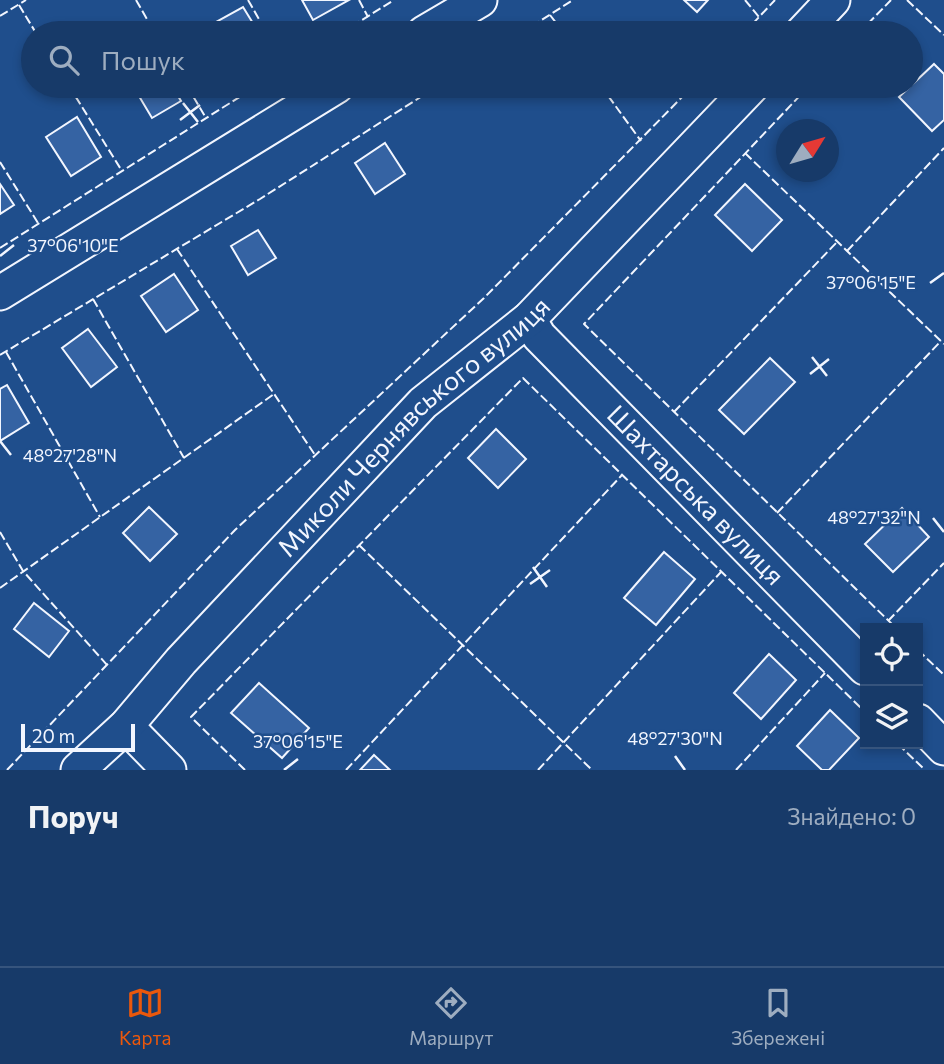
<!DOCTYPE html>
<html lang="uk">
<head>
<meta charset="utf-8">
<style>
	body { margin:0; font-family:Commissioner,sans-serif; background:#244571; color:#f1f3f6 }
	.controls { position:absolute; right:21px; bottom:21px; display:grid; overflow:hidden; border-radius:0px; box-shadow:0 4px 10px #0003 }
	.controls button { width:63px; height:63px; display:grid; place-items:center; padding:0; border:0; border-bottom:2px solid #36547d; background:#173a69; color:#f1f3f6; font:35px sans-serif }
	.compass { position:absolute; left:776px; top:119px; width:63px; height:63px; border-radius:50%; background:#173a69; box-shadow:0 4px 10px #0003; rotate:53deg }
	.scale { position:absolute; left:21px; bottom:18px; width:114px; box-sizing:border-box; padding-left:7px; border:4px solid #f2f6ff; border-top:0; font-size:19px; line-height:24px; white-space:nowrap; color:#f2f6ff; -webkit-text-stroke:5px #1f4e8c; paint-order:stroke }
	.list { margin:0; padding:0; list-style:none }
	h2 { display:flex; justify-content:space-between; align-items:center; height:91px; margin:0; padding:0 28px; font-size:30px }
	h2 small { font-size:23px; font-weight:400; color:#9eadc0 }
	.icon { flex:none; width:38px; height:38px; fill:none; stroke:currentColor; stroke-width:2; stroke-linecap:round; stroke-linejoin:round }
	.map { position:relative; flex:none; width:944px; height:770px; overflow:hidden }
	.search { position:absolute; background:#173a69; box-shadow:0 4px 10px #0003; left:21px; right:21px; top:21px; height:77px; display:flex; align-items:center; gap:18px; box-sizing:border-box; padding:0 24px; border-radius:38px; color:#9eadc0; font-size:26px }
	.sheet { height:196px; background:#173a69 }
	nav { display:flex; justify-content:space-around; align-items:center; box-sizing:border-box; height:98px; border-top:2px solid #36547d; background:#173a69; font-size:19px; color:#9eadc0 }
	nav a { display:grid; justify-items:center; gap:4px }
	nav .on { color:#ea580c }
	.map>svg:first-child { display:block }
</style>
</head>
<body>
<div class="map">
<svg width="944" height="770" viewBox="0 0 944 770">
	<rect width="100%" height="100%" fill="#1f4e8c"/>
	<g fill="#3563a3" stroke="#f2f6ff" stroke-width="2">
		<polygon points="302,0 349,0 313,20"/>
		<polygon points="684,0 708,0 697,12"/>
		<polygon points="243,7 259,33 220,33 214,23"/>
		<polygon points="934,64 944,74 944,120 932,131 899,97"/>
		<polygon points="133,86 172,86 181,101 152,118"/>
		<polygon points="531,86 553,86 537,96"/>
		<polygon points="77,117 101,157 71,176 46,137"/>
		<polygon points="385,143 405,174 375,194 355,163"/>
		<polygon points="0,184 14,205 0,214"/>
		<polygon points="745,184 782,220 752,251 715,215"/>
		<polygon points="258,230 276,258 248,275 231,246"/>
		<polygon points="174,274 198,310 166,332 141,296"/>
		<polygon points="88,329 117,367 91,387 62,348"/>
		<polygon points="770,358 795,382 744,434 719,410"/>
		<polygon points="7,385 29,423 0,441 0,389"/>
		<polygon points="496,429 526,459 498,488 468,458"/>
		<polygon points="149,507 177,534 150,561 123,533"/>
		<polygon points="902,508 929,537 893,572 865,544"/>
		<polygon points="664,552 695,579 656,625 624,598"/>
		<polygon points="34,603 69,631 49,657 14,629"/>
		<polygon points="769,654 796,680 761,719 734,693"/>
		<polygon points="259,683 309,728 282,758 231,713"/>
		<polygon points="830,710 859,738 829,770 822,770 797,746"/>
		<polygon points="374,755 390,770 360,770"/>
	</g>
	<g fill="none" stroke-linecap="round" stroke-linejoin="round">
		<g stroke="#f2f6ff" stroke-width="37">
			<g id="street">
				<polyline points="424,33 480,0"/>
				<polyline points="802,33 833,0"/>
				<polyline points="0,293 337,86"/>
				<path id="s1" d="M529,319L539,336L865,668"/>
				<polyline points="918,721 944,748"/>
				<polyline points="126,726 169,770"/>
				<path id="s2" d="M78,770L126,726L181,661L423,403L529,319L752,86"/>
			</g>
		</g>
		<use href="#street" stroke="#1f4e8c" stroke-width="33"/>
		<g stroke="#f2f6ff" stroke-width="2" stroke-dasharray="9 3.5" stroke-linecap="butt">
			<polyline points="136,0 155,33"/>
			<polyline points="248,0 267,33"/>
			<polyline points="359,0 368,17"/>
			<polyline points="745,0 759,17"/>
			<polyline points="907,0 944,35"/>
			<polyline points="19,5 36,33"/>
			<polyline points="550,15 564,33"/>
			<polyline points="0,16 26,0"/>
			<polyline points="341,33 394,0"/>
			<polyline points="521,33 573,0"/>
			<polyline points="744,33 775,0"/>
			<polyline points="859,33 891,0"/>
			<polyline points="69,86 122,171"/>
			<polyline points="187,86 206,118"/>
			<polyline points="601,86 641,141"/>
			<polyline points="809,86 584,324 896,628"/>
			<polyline points="745,153 944,344"/>
			<polyline points="0,162 38,223"/>
			<polyline points="0,248 257,86"/>
			<polyline points="177,249 315,455"/>
			<polyline points="847,251 944,148"/>
			<polyline points="93,299 184,458"/>
			<polyline points="6,352 100,517"/>
			<polyline points="0,355 260,199 438,86"/>
			<polyline points="674,412 837,242"/>
			<polyline points="777,513 941,341"/>
			<polyline points="0,532 23,571 108,666"/>
			<polyline points="359,545 592,770"/>
			<polyline points="0,588 274,394"/>
			<polyline points="888,621 944,563"/>
			<polyline points="918,650 944,675"/>
			<polyline points="898,744 925,770"/>
			<polyline points="7,770 235,530 484,298 693,86"/>
			<polyline points="245,770 191,717 523,378 865,712"/>
			<polyline points="346,770 622,475"/>
			<polyline points="538,770 721,572"/>
			<polyline points="736,770 825,673"/>
		</g>
	</g>
	<path fill="none" stroke="#f2f6ff" stroke-width="2.5" d="M183,103L198,122M180,120L200,105M0,256L14,245M930,283L944,273M812,357L827,376M810,374L829,359M0,441L11,455M933,518L944,532M533,567L547,587M530,584L550,570M675,756L685,770M284,770L298,759"/>
	<g text-anchor="middle" stroke-width="5" stroke-linejoin="round" paint-order="stroke">
		<g font-size="26" fill="#f2f6ff" stroke="#1f4e8c">
			<text dy="9" stroke="none"><textPath href="#s2" startOffset="481">Миколи Чернявського вулиця</textPath></text>
			<text dy="9" stroke="none"><textPath href="#s1" startOffset="243">Шахтарська вулиця</textPath></text>
		</g>
	</g>
	<g font-size="18" text-anchor="middle" fill="#f2f6ff" stroke="#1f4e8c" stroke-width="5" stroke-linejoin="round" paint-order="stroke">
		<text x="73" y="252">37°06'10"E</text>
		<text x="871" y="289">37°06'15"E</text>
		<text x="70" y="462">48°27'28"N</text>
		<text x="874" y="524">48°27'32"N</text>
		<text x="675" y="745">48°27'30"N</text>
		<text x="298" y="748">37°06'15"E</text>
	</g>
</svg>
<div class="controls">
<button><svg class="icon" aria-label="locate" viewBox="0 0 24 24"><circle cx="12" cy="12" r="6"/><path d="M12 2v4M12 18v4M2 12h4M18 12h4"/></svg></button>
<button><svg class="icon" aria-label="layers" viewBox="0 0 24 24"><path d="M12 4l9 5-9 5-9-5zM3 14l9 5 9-5"/></svg></button>
</div>
<svg class="compass" viewBox="-18 -18 36 36"><path d="M0-13l5 13h-10z" fill="#e53935"/><path d="M0 13l5-13h-10z" fill="#9eadc0"/></svg>
<div class="scale">20 m</div>
<div class="search"><svg class="icon" aria-label="search" viewBox="0 0 24 24"><circle cx="10" cy="10" r="6"/><path d="M15 15l6 6"/></svg>Пошук</div>
</div>
<section class="sheet">
<h2>Поруч<small>Знайдено: 0</small></h2>
<ul class="list">
</ul>
</section>
<nav>
<a class="on"><svg class="icon" aria-label="map" viewBox="0 0 24 24"><path d="M3 6l6-2 6 2 6-2v14l-6 2-6-2-6 2zM9 4v14M15 6v14"/></svg>Карта</a>
<a><svg class="icon" aria-label="directions" viewBox="0 0 24 24"><path d="M12 3l9 9-9 9-9-9zM9 14v-3h6M13 9l2 2-2 2"/></svg>Маршрут</a>
<a><svg class="icon" aria-label="saved" viewBox="0 0 24 24"><path d="M7 4h10v16l-5-4-5 4z"/></svg>Збережені</a>
</nav>
</body>
</html>
